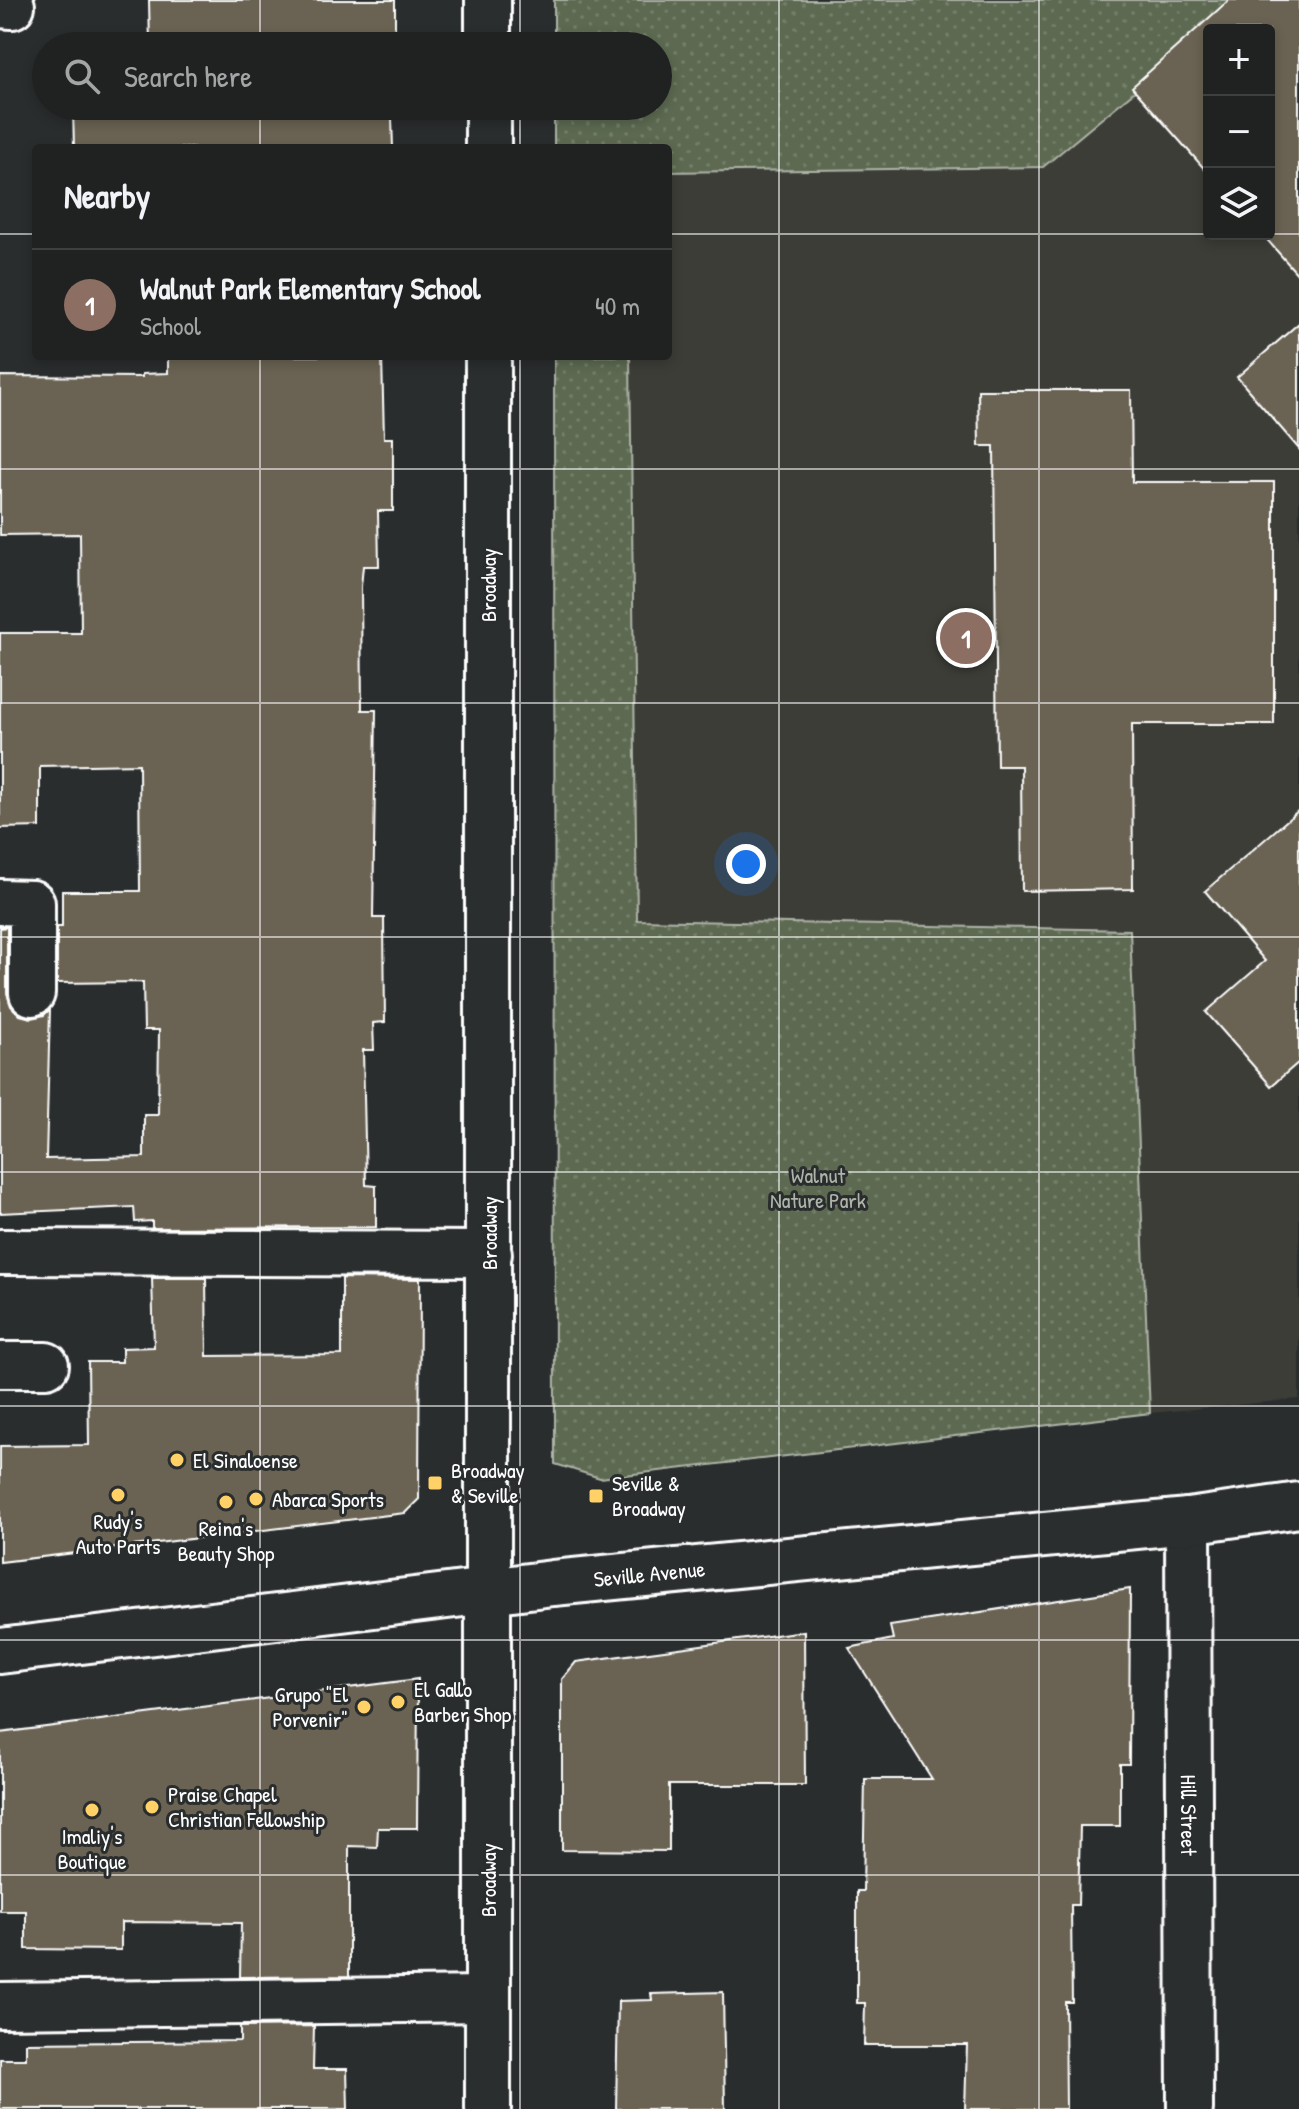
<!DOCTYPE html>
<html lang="en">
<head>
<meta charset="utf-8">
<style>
	body { margin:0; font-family:"Patrick Hand",sans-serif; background:#282a2a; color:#f1f3f6 }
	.controls { position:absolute; right:24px; top:24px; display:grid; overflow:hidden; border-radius:8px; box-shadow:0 4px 12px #0003 }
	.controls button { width:72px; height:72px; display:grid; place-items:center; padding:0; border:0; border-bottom:2px solid #3d3f40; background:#202222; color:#f1f3f6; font:40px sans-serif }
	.you { position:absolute; left:746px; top:864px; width:28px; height:28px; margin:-20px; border:6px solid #fff; border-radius:50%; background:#1a73e8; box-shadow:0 0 0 12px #1a73e833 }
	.badge { display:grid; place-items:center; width:52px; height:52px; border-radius:50%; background:#ffd166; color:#fff; font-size:26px; font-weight:700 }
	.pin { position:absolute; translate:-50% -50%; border:4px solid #fff; box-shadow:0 2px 8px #0006 }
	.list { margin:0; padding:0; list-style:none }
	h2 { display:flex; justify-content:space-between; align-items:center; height:104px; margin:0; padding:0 32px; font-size:34px }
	h2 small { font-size:26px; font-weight:400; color:#a2a4a5 }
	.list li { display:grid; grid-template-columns:52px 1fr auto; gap:24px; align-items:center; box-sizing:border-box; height:112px; padding:0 32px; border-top:2px solid #3d3f40 }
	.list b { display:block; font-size:30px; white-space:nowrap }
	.list p { margin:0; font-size:26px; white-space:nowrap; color:#a2a4a5 }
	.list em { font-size:26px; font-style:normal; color:#a2a4a5 }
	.icon { flex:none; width:44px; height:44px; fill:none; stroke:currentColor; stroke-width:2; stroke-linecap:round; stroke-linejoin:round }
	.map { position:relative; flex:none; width:1299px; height:2109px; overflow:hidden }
	.search { position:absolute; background:#202222; box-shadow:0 4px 12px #0003; left:32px; top:32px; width:640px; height:88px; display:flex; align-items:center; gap:20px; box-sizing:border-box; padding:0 28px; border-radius:44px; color:#a2a4a5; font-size:30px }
	.panel { position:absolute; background:#202222; box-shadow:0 4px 12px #0003; left:32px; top:144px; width:640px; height:216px; border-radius:8px }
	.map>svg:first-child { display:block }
</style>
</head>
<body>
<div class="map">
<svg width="1299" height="2109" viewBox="0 0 1299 2109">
	<defs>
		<pattern id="grass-dots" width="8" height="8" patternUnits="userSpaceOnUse" patternTransform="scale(2)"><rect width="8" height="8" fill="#5d6a51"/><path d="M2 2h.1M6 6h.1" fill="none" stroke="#75806b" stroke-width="1.8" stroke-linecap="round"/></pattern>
	</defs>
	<rect width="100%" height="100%" fill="#2a2d2e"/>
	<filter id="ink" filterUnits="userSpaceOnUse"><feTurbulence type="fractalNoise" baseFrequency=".0125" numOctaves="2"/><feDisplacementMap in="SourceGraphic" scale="16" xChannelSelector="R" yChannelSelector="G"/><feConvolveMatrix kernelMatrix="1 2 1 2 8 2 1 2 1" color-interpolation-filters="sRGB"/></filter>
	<g filter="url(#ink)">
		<path fill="#3e3d39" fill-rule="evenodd" d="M1245,0H1299V1399L1150,1413L1130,930L637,921L630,356H668V172L1043,167ZM1209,30H1269V234H1209Z"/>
		<g fill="url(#grass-dots)" stroke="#aeb4a8" stroke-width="2">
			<polygon points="554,0 1245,0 1043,167 668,172 668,148 554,148 554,106 658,106 658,46 554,46"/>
			<polygon points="554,356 630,356 637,920 1130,930 1150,1413 600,1478 555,1464"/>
		</g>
		<g fill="#6b6353" stroke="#fff" stroke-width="2">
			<polygon points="149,0 395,0 395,46 150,46"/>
			<polygon points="1229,0 1299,0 1299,276 1262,234 1269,234 1269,30 1209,30 1209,174 1132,87"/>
			<polygon points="150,106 396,106 396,118 392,118 393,148 74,148 73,109"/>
			<polygon points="1299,323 1299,449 1237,377"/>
			<polygon points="168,356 382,356 384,438 393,438 393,511 378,511 379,566 363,566 361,587 362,710 376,710 373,918 384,918 385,1022 373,1023 374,1050 363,1050 366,1185 376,1186 376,1227 152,1228 152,1221 135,1222 134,1207 0,1213 0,928 7,927 7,993 11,1006 20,1015 31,1018 44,1015 50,1009 46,1159 144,1157 144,1115 158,1115 159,1030 144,1030 143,982 57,983 57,927 62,927 62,891 140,891 139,764 40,766 40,827 0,828 0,633 81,633 80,534 0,535 0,376 142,377 142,374 168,373"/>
			<polygon points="978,390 1131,390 1132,482 1274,482 1274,724 1132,724 1133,889 1022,891 1021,766 997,766 994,446 979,446"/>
			<polygon points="1299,810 1299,1062 1271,1086 1206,1012 1265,961 1205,891"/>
			<polygon points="152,1278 206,1278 207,1356 342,1355 342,1278 420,1279 419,1499 405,1513 0,1562 0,1446 89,1445 88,1362 122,1362 122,1348 154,1347"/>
			<polygon points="1130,1589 1129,1764 1120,1764 1120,1826 1080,1826 1078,1905 1071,1905 1072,2002 1065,2002 1066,2109 965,2109 967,2045 864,2045 865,2003 857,2003 857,1891 863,1891 865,1779 932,1779 849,1648 893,1639 890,1626"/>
			<polygon points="804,1631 805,1785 669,1785 669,1851 562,1850 562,1679 576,1662"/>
			<polygon points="418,1679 417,1828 378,1828 377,1847 349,1846 349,1976 240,1977 241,1923 121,1922 121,1950 26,1949 26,1911 0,1911 0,1733"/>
			<polygon points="723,1992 725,2109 616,2109 618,2001 652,2000 651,1994"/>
			<polygon points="314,2026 313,2069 347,2069 348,2109 0,2109 0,2059 26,2059 26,2043 240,2041 240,2027"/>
		</g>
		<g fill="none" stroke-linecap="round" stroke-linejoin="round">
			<g stroke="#fff" stroke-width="50">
				<g id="minor">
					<polyline points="488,0 488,46"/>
					<polyline points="0,5 12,6"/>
					<polyline points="488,106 488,148"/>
					<polyline points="0,902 32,903 32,993"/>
					<polyline points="0,1252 489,1254"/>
					<polyline points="0,1365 46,1365"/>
					<path id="s1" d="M1188,1521L1190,2109"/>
					<path id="s2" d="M0,1651L553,1583L1188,1521L1299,1505"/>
					<polyline points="0,2005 488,1999"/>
					<polyline points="488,2109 488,356"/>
				</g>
			</g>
			<use href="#minor" stroke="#2a2d2e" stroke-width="44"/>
		</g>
	</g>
	<path fill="none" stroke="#fff" stroke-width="2" stroke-opacity="0.55" d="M260,0V46M520,0V46M779,0V2109M1039,0V2109M260,106V148M520,106V148M0,234H36M668,234H1299M260,356V2109M520,356V2109M0,469H1299M0,703H1299M0,937H1299M0,1172H1299M0,1406H1299M0,1640H1299M0,1875H1299"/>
	<g fill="#ffd166" stroke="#2a2d2e" stroke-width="3">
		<circle cx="177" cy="1460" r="8"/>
		<rect x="427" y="1475" width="16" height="16" rx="4"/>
		<circle cx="118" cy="1495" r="8"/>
		<rect x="588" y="1488" width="16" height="16" rx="4"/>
		<circle cx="256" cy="1499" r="8"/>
		<circle cx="226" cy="1502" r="8"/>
		<circle cx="398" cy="1702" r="8"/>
		<circle cx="364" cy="1707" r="8"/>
		<circle cx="152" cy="1807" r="8"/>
		<circle cx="92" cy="1810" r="8"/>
	</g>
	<g text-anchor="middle" stroke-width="6" stroke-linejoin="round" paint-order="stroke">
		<g font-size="22" fill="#fff" stroke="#2a2d2e">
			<text transform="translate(488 585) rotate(-90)" y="8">Broadway</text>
			<text transform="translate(489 1233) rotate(-90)" y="8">Broadway</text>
			<text dy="8" stroke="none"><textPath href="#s2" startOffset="654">Seville Avenue</textPath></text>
			<text dy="8" stroke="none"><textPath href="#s1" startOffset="294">Hill Street</textPath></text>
			<text transform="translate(488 1880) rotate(-90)" y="8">Broadway</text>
		</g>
		<g font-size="22" fill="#aeb4a8" stroke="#2a2d2e">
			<text x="818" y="1183">Walnut<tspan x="818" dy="25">Nature Park</tspan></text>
		</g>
		<g font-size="22" fill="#fff" stroke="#2a2d2e" text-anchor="start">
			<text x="193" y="1468">El Sinaloense</text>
			<text x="451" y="1478">Broadway<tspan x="451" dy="25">&amp; Seville</tspan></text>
			<text x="612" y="1491">Seville &amp;<tspan x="612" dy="25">Broadway</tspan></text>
			<text x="272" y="1507">Abarca Sports</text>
			<text x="118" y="1529" text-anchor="middle">Rudy's<tspan x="118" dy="25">Auto Parts</tspan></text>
			<text x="226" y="1536" text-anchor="middle">Reina's<tspan x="226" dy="25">Beauty Shop</tspan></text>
			<text x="414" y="1697">El Gallo<tspan x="414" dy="25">Barber Shop</tspan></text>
			<text x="348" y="1702" text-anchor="end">Grupo "El<tspan x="348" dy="25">Porvenir"</tspan></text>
			<text x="168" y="1802">Praise Chapel<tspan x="168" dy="25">Christian Fellowship</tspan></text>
			<text x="92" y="1844" text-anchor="middle">Imaliy's<tspan x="92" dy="25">Boutique</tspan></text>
		</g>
	</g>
</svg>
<div class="controls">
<button>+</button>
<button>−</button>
<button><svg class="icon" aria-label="layers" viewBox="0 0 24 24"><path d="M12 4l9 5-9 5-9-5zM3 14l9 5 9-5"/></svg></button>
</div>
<div class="you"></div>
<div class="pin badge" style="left:966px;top:638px;background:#8d6e63">1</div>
<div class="search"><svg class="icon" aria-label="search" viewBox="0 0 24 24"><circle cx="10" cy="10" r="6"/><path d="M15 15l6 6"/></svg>Search here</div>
<section class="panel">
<h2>Nearby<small></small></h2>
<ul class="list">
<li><span class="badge" style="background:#8d6e63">1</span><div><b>Walnut Park Elementary School</b><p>School</p></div><em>40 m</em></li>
</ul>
</section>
</div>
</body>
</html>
